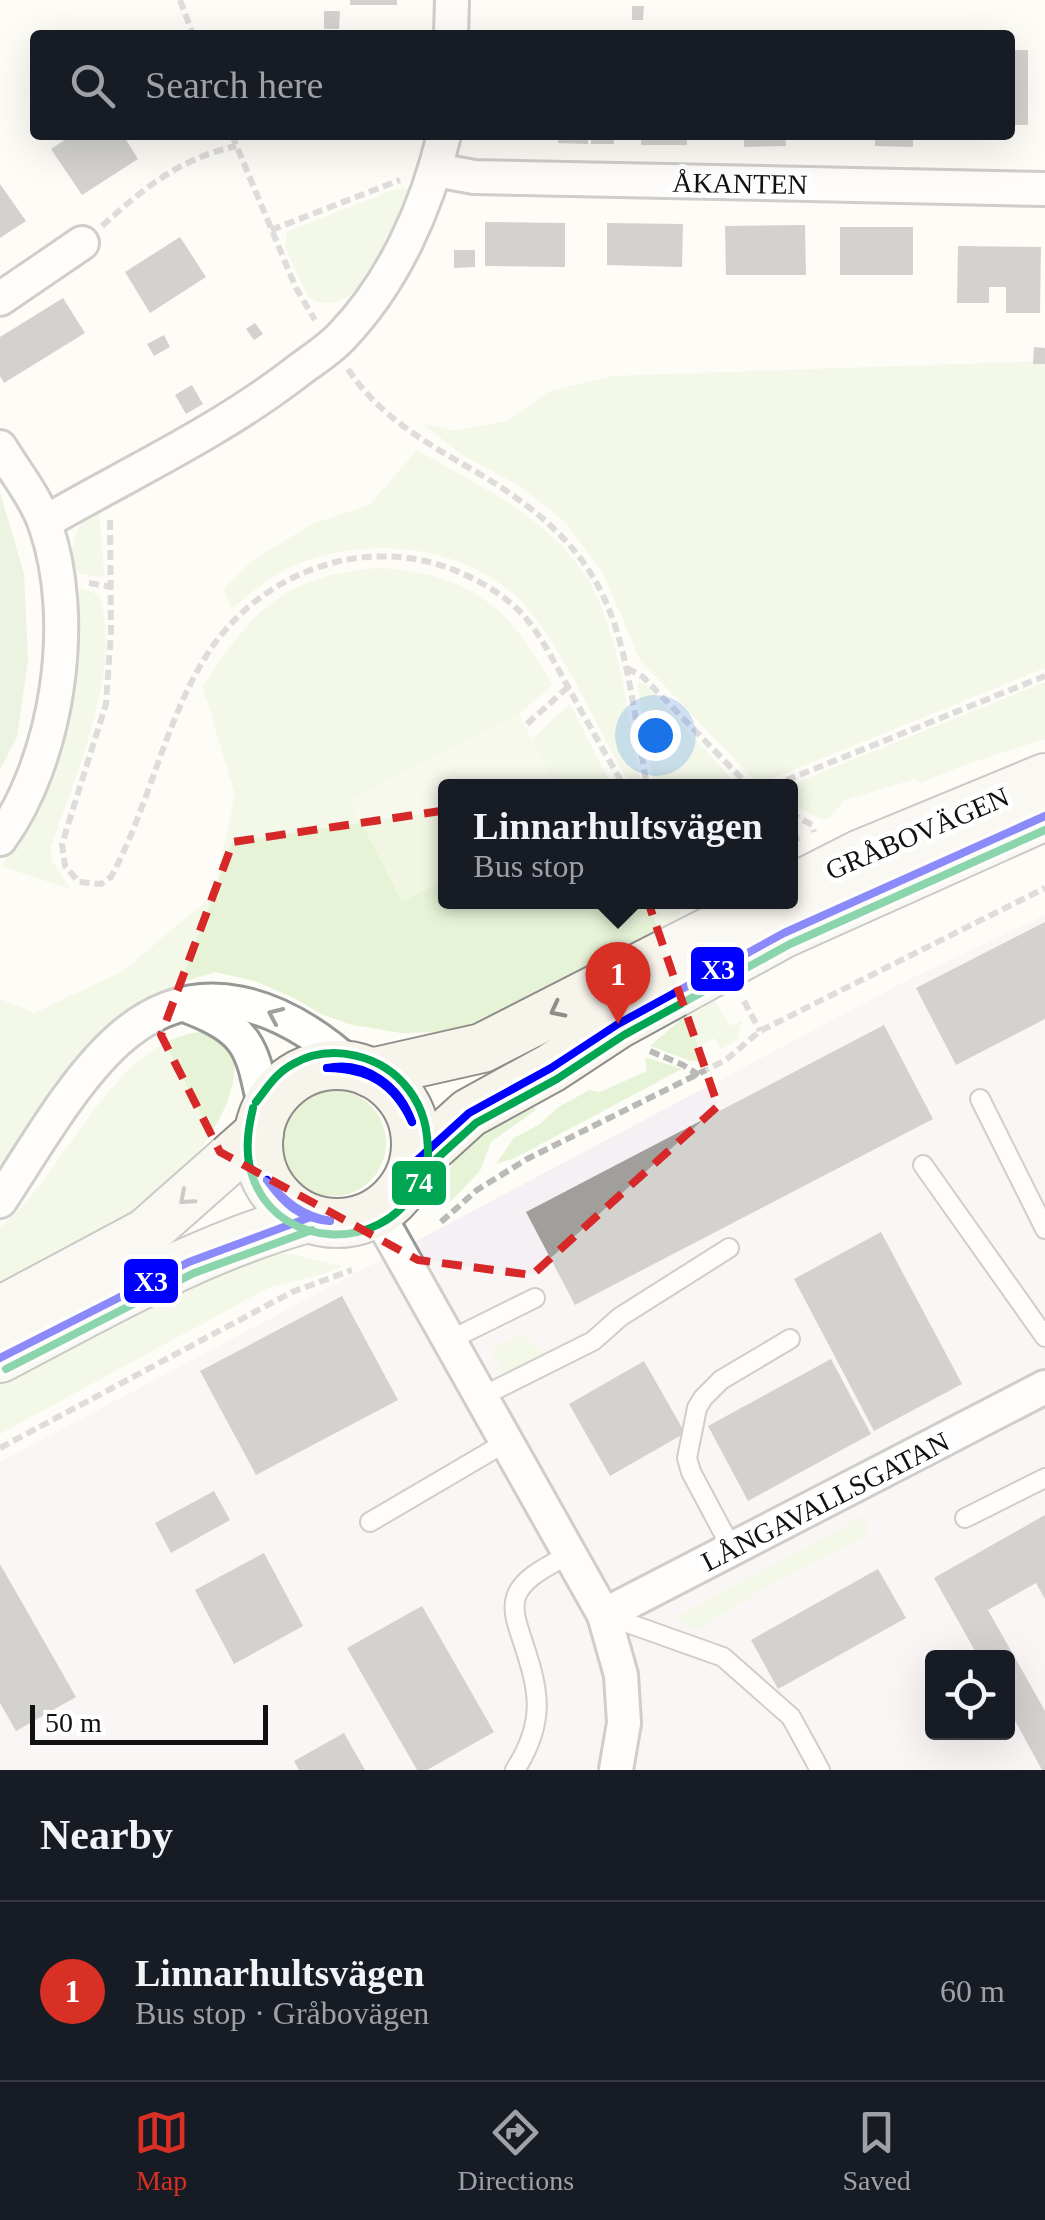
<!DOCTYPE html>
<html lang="en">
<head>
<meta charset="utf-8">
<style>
	body { margin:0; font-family:Georgia,serif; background:#242831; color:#f1f3f6 }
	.controls { position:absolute; right:30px; bottom:30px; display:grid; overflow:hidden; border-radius:10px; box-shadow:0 10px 40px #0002 }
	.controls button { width:90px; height:90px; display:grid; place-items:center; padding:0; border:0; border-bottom:2px solid #363941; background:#171b24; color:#f1f3f6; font:50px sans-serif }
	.scale { position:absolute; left:30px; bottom:25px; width:238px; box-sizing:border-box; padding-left:10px; border:5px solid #111; border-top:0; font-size:28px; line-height:35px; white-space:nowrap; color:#111; -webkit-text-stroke:8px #fff; paint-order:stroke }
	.you { position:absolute; left:655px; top:735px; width:35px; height:35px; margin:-25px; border:8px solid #fff; border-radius:50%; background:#1a73e8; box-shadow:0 0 0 15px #1a73e833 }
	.badge { display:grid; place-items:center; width:65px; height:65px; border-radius:50%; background:#d93025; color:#fff; font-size:32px; font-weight:700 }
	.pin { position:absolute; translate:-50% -82px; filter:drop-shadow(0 2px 5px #0008) }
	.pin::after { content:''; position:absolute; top:52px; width:35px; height:30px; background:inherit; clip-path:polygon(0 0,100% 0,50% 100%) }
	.popup { position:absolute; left:438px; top:779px; width:360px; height:130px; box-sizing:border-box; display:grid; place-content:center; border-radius:10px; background:#171b24; filter:drop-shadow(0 2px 8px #0005); font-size:32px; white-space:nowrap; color:#9ea1a6 }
	.popup b { font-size:38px; color:#f1f3f6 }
	.popup::after { content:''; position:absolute; left:50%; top:100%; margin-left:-20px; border:20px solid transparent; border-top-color:#171b24 }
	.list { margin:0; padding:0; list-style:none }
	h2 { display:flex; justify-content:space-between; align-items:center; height:130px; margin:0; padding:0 40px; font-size:42px }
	h2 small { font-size:32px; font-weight:400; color:#9ea1a6 }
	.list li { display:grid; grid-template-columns:65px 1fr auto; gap:30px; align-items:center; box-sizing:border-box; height:180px; padding:0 40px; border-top:2px solid #363941 }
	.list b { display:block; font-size:38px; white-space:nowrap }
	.list p { margin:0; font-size:32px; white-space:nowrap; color:#9ea1a6 }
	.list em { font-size:32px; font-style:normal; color:#9ea1a6 }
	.icon { flex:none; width:55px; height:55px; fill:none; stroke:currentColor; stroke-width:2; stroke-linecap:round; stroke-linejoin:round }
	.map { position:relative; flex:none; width:1045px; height:1770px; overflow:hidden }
	.search { position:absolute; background:#171b24; box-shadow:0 10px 40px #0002; left:30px; right:30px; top:30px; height:110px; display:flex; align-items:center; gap:25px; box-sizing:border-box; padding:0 35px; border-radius:10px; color:#9ea1a6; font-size:38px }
	.sheet { height:310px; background:#171b24 }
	nav { display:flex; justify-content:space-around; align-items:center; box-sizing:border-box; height:140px; border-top:2px solid #363941; background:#171b24; font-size:28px; color:#9ea1a6 }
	nav a { display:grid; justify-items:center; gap:5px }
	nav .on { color:#d93025 }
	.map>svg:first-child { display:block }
</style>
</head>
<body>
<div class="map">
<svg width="1045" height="1770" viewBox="0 0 1045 1770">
	<rect width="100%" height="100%" fill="#fdfcf7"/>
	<path fill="#f5f0f3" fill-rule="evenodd" d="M1045,915V1770H0V1462L906,981ZM932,1658H1008V1732H932Z"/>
	<g fill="#e7f3d7">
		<path d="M407,188L409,192C399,228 357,329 308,297L285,246L287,232L393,190Z"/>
		<polygon points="1045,361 1045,668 758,784 640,660 602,571 565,522 521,487 461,454 423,424 455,431 507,421 550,391 612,376"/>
		<path d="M417,450C479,486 555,520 591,585C620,637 630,727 641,786H631C597,730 573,666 532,614C480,548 383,535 308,560C278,570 255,590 231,609L224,589L252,561L312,524L369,505Z"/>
		<polygon points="93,512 99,514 104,574 100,577 77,573 69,560 78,529"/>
		<path d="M379,568C469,573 510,607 552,685L519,714L350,800L402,901L445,880L446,902H676L681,914L671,925L494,1021L447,1032L401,1033L352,1025L321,1014L296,999L255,981L215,972L186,981L154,995L123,1019L0,1173V999L34,1013L123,971L213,895L235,795L203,687C251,611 285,575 379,568Z"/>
		<path d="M81,588L99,595C124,670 74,776 51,847L52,861L70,889L1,866L26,827L76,655L75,596Z"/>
		<polygon points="637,682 646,685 738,786 654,786"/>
		<polygon points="1045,682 1045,739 964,765 921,783 915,779 844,800 831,817 822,820 791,804 790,786 788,786"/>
		<polygon points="570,704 612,786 556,786 532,739"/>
		<polygon points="712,998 731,1026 742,1021 737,1040 721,1049 714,1038 695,1048 701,1061 691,1061 650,1046 694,1008"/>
		<path d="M201,1032C226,1038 236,1047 234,1074C230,1123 174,1188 133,1214C91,1242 44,1265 0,1291V1227C65,1177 112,1040 201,1032Z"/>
		<polygon points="645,1057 682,1069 515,1158 496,1164 514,1138 540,1124 557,1108 589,1090 600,1092 647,1071"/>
		<circle cx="333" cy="1143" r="53"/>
		<path d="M534,1107L536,1110L491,1142L480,1171L449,1203L439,1208C440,1152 491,1129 534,1107Z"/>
		<polygon points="267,1254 291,1254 341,1266 323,1274 270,1287 0,1434 0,1378 153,1296"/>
		<polygon points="523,1334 545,1354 504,1375 490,1349"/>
		<polygon points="863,1516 869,1531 865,1537 766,1587 696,1631 674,1618"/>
	</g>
	<polygon fill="#d8eac5" points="0,492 24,574 28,660 17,737 0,770"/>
	<polygon fill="#f0f6e1" points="519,714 556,786 446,786 445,880 402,902 350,800"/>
	<g fill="#a19f9c">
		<rect x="350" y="0" width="47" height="5"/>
		<polygon points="632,6 644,6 643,20 632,20"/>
		<polygon points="324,11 340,11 339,29 324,29"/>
		<rect x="1010" y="50" width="18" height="75"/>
		<polygon points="72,135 123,135 138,159 82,195 51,149"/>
		<polygon points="558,135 588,135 588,144 558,143"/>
		<rect x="591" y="135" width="23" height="9"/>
		<rect x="641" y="135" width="46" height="10"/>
		<polygon points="744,135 785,135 786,146 744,147"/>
		<polygon points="875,135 913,135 913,147 875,146"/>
		<polygon points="0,184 26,221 0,238"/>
		<polygon points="485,222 565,223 565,267 485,266"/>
		<polygon points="607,223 683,224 682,267 607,265"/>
		<polygon points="805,225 806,275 726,275 725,226"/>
		<rect x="840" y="227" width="73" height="48"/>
		<polygon points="180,237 206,277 150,313 125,272"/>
		<polygon points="958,246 1041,247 1040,313 1006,313 1006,287 989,287 989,303 957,303"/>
		<polygon points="454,250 475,250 475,267 454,268"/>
		<polygon points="63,298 85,333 4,383 0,376 0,337"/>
		<polygon points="255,323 263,334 254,340 246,329"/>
		<polygon points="164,335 170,347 154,356 147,344"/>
		<polygon points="1034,347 1045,348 1045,364 1033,364"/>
		<polygon points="192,385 203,404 186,414 175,395"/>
		<polygon points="1045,922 1045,1019 956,1065 916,988"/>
		<polygon points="884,1025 933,1119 575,1305 526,1212"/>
		<polygon points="881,1232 962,1384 874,1431 794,1279"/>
		<polygon points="342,1296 398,1400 256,1475 200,1371"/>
		<polygon points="831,1359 871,1434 748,1501 708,1426"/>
		<polygon points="644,1361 685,1433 610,1476 569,1404"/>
		<polygon points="214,1491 230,1520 171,1553 155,1523"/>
		<polygon points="1045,1515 1045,1599 1036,1583 988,1610 1045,1711 1045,1770 1042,1770 1008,1708 1008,1658 979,1658 934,1578"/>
		<polygon points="264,1553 303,1626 234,1664 195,1590"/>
		<polygon points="0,1564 76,1697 16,1731 0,1703"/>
		<polygon points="878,1569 906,1618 778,1689 751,1640"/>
		<polygon points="422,1606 494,1732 427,1770 417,1770 347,1648"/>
		<polygon points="344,1733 365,1770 299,1770 294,1761"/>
	</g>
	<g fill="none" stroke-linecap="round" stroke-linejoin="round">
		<g stroke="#979795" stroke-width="22">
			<g id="lane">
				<polyline points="980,1099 1045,1229"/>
				<polyline points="923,1165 1045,1337"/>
				<polyline points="450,1340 535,1298"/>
				<polyline points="483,1396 593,1341 620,1317 729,1248"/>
				<polyline points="965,1518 1045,1478"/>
				<polyline points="370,1522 508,1441"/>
				<polyline points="732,1549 691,1472 687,1458 697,1408 703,1398 721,1380 790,1339"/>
				<polyline points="605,1615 723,1657 791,1717 820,1770"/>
				<path d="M515,1770C547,1720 539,1690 521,1636C517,1624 512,1610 516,1597C523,1576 553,1564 570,1554"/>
			</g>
		</g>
		<g stroke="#979795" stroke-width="38">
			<g id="street">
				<polyline points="451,35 452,0"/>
				<polyline points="436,170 474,177 1045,189"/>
				<polyline points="0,299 82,243"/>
				<path d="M0,447C15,472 37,499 46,527C78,620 58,759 0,839"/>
				<path d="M45,522C128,474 217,433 294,374C309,362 328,351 341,337C394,282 427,207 444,135"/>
				<path d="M190,1007C252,1031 252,1050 265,1110"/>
				<path d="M0,1201C34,1150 72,1082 117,1041C196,969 283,1003 354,1068"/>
				<polyline points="377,1212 604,1615 621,1675 624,1723 616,1770"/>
				<polyline points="604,1615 1045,1387"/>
			</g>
		</g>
		<g stroke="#8e8d8b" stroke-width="52">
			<g id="secondary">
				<polyline points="790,890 861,854 1045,778"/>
				<circle cx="337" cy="1144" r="79"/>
				<polyline points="371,1073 482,1048 768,902"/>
				<polyline points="414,1163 469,1113 551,1068 618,1024 784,933 1045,816"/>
				<polyline points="0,1311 146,1233 259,1133"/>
				<path d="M0,1358C100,1306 198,1248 308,1218"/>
			</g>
		</g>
		<g stroke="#b9b9b8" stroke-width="6" stroke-dasharray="10 5" stroke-linecap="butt">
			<polyline points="180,0 193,35"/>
			<polyline points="232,135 296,288 315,320"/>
			<path d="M102,226C144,188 179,159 236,146"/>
			<polyline points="271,230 400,180"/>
			<path d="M348,369C379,417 430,445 478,473C624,560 620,633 647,786"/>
			<path d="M110,520L111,632L106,704L62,844L65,866L79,882L101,884L111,877C150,805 164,722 208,653C262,570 369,532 461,573C484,583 507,597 524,616C542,637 554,662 568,687C586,720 605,753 624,786"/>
			<polyline points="89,583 112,587"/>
			<polyline points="627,668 643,677 749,786"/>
			<polyline points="527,724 568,687"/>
			<polyline points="772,786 1045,676"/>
			<polyline points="790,813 812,825 814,832"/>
			<polyline points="790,841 804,836"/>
			<polyline points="744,1001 760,1031"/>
			<polyline points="650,1051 683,1065 699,1075"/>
			<polyline points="441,1222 477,1190 527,1159 726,1060 760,1031 1045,888"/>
			<polyline points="0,1448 292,1292 352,1270"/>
		</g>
		<use href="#lane" stroke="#fffffe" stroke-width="18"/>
		<use href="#street" stroke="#fffffe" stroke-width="32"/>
		<use href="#secondary" stroke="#f6f4eb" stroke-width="48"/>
		<g stroke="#fff" stroke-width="15">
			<g id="bus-1">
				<path d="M327,1068C369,1069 394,1083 412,1122"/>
				<path d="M327,1068C366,1060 400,1087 412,1122"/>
				<polyline points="414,1163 469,1113 551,1068 618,1024 784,933 1045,816"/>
				<path d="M267,1180C285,1202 301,1215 330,1221"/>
				<path d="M267,1180C284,1204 300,1219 330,1221"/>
				<polyline points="0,1358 189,1262 308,1218"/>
			</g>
		</g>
		<g stroke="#fff" stroke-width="15">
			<g id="bus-2">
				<path d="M253,1108C247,1133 244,1158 255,1183C284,1250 380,1251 415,1190C421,1178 427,1168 428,1155C428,1130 424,1110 409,1090C383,1055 331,1042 293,1064C276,1073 267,1088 256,1102"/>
				<polyline points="422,1172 476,1123 557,1079 624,1035 790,944 1045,830"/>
				<polyline points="6,1369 194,1273 312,1230"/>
			</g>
		</g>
		<use href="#bus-1" stroke="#00f" stroke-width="8"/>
		<use href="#bus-2" stroke="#00a651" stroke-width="8"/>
	</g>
	<defs><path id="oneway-chevron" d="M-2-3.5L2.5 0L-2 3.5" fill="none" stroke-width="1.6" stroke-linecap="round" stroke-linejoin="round" transform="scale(2.5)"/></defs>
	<g stroke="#8f8e89">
		<use href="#oneway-chevron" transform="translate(557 1010) rotate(153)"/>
		<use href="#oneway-chevron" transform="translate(186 1198) rotate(139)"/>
	</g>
	<use stroke="#a0a09f" href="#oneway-chevron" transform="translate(275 1015) rotate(-156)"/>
	<path d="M0 0H1045V1770H0ZM521,799L643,887L718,1106L532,1275L418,1260L220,1152L161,1035L233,842Z" fill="#fdfcf7" fill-opacity=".55" fill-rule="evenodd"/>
	<path fill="none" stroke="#d62828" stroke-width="8" stroke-dasharray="20 12" stroke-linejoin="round" d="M521,799L643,887L718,1106L532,1275L418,1260L220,1152L161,1035L233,842Z"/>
	<g text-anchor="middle" stroke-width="10" stroke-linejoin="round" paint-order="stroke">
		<g font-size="28" fill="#111" stroke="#fff">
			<text transform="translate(740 183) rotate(1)" y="10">ÅKANTEN</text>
			<text transform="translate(917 833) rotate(-23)" y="10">GRÅBOVÄGEN</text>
			<text transform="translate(825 1501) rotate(-27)" y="10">LÅNGAVALLSGATAN</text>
		</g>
	</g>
	<g stroke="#fff" stroke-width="4">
		<rect x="689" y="945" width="57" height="48" rx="10" fill="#00f"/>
		<rect x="390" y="1159" width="58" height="48" rx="10" fill="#00a651"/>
		<rect x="122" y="1257" width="58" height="48" rx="10" fill="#00f"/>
	</g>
	<g font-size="28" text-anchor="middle" font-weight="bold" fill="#fff">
		<text x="718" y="979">X3</text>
		<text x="419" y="1192">74</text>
		<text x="151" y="1291">X3</text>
	</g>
</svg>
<div class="controls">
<button><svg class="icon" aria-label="locate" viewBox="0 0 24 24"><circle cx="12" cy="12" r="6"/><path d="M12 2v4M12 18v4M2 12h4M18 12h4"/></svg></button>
</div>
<div class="scale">50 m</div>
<div class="you"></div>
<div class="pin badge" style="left:618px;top:1024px">1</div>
<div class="popup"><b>Linnarhultsvägen</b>Bus stop</div>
<div class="search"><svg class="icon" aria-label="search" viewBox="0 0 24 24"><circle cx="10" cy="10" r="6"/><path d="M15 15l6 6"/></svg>Search here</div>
</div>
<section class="sheet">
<h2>Nearby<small></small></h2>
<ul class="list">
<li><span class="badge">1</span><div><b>Linnarhultsvägen</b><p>Bus stop · Gråbovägen</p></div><em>60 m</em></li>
</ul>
</section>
<nav>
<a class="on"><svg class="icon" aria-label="map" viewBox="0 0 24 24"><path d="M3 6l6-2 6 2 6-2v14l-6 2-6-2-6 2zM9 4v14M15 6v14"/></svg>Map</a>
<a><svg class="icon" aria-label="directions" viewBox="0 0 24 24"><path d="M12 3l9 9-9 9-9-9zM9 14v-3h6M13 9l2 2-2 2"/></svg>Directions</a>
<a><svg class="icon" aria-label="saved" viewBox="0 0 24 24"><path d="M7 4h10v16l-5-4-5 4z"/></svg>Saved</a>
</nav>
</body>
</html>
